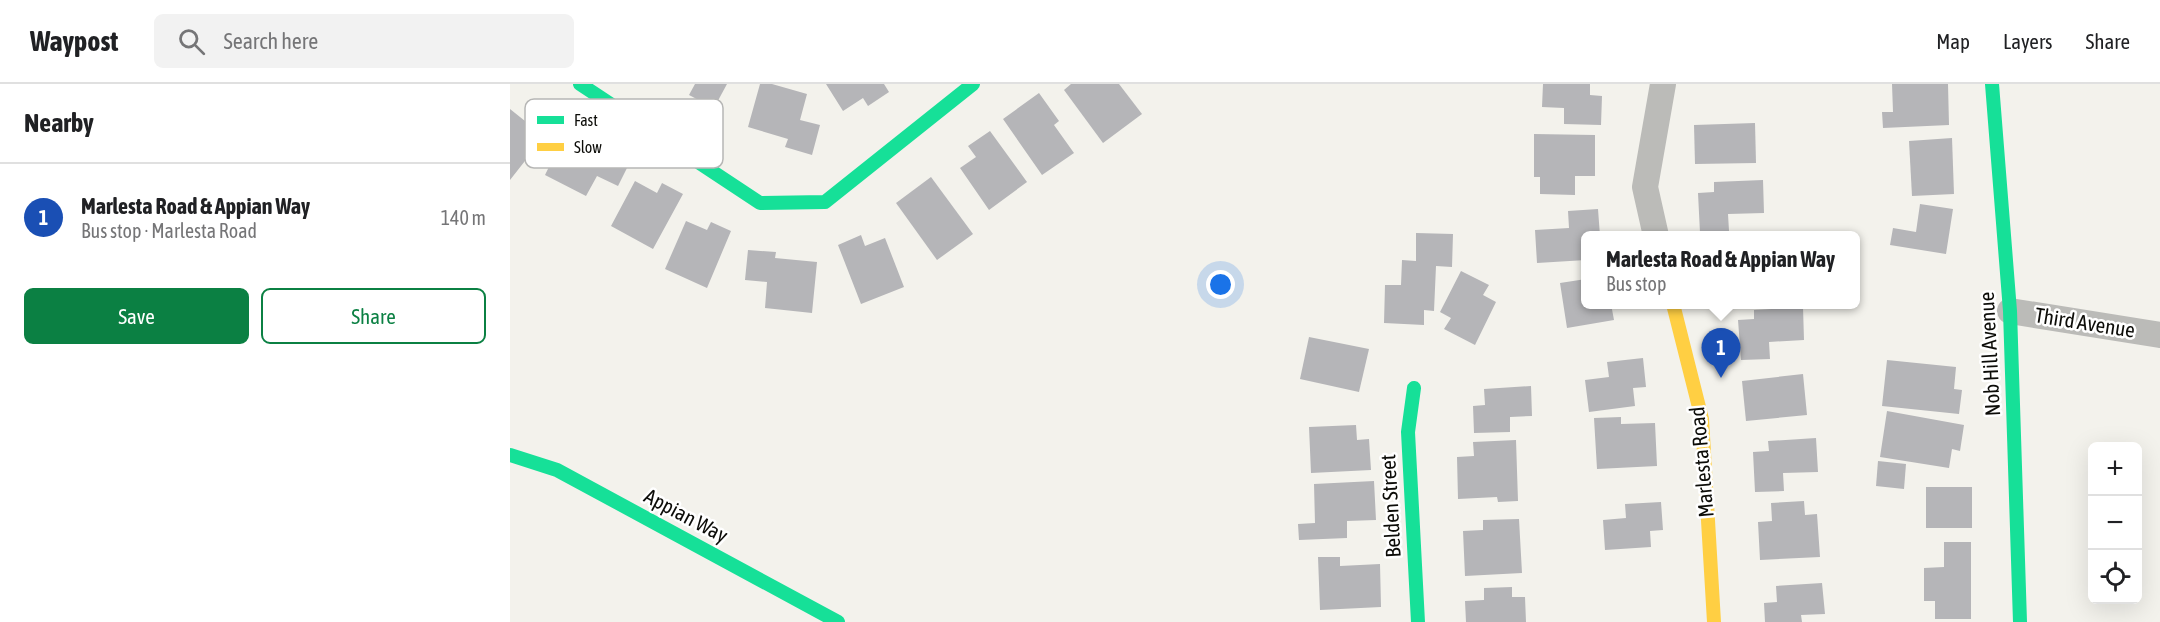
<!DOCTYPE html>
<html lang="en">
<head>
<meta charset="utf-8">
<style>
	body { margin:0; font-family:"Asap Condensed",sans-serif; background:#f2f2f2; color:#202124 }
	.controls { position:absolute; right:18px; bottom:18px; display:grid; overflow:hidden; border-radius:9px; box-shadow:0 6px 24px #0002 }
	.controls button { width:54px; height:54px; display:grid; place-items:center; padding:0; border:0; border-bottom:2px solid #e0e0e0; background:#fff; color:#202124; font:30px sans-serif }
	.you { position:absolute; left:711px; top:201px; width:21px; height:21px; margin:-15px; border:4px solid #fff; border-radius:50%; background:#1a73e8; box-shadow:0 0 0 9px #1a73e833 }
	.badge { display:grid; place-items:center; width:39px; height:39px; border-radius:50%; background:#0b8043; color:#fff; font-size:20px; font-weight:700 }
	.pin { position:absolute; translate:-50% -50px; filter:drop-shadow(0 2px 3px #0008) }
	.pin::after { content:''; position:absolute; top:32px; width:21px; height:18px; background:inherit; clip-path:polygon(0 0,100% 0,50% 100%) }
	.popup { position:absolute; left:1071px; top:147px; width:279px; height:78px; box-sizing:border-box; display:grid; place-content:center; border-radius:9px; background:#fff; filter:drop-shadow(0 2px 4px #0005); font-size:20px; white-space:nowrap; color:#757577 }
	.popup b { font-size:22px; color:#202124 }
	.popup::after { content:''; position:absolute; left:50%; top:100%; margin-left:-12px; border:12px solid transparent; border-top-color:#fff }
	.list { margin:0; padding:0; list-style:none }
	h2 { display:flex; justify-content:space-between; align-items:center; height:78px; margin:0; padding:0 24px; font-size:26px }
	h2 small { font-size:20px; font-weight:400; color:#757577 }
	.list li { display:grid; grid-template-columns:39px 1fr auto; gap:18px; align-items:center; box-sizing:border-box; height:108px; padding:0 24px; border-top:2px solid #e0e0e0 }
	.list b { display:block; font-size:22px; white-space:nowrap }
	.list p { margin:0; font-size:20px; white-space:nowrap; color:#757577 }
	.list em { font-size:20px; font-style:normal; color:#757577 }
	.actions { display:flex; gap:12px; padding:18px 24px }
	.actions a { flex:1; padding:14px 0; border:2px solid #0b8043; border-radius:9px; text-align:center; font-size:21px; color:#0b8043 }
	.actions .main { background:#0b8043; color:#fff }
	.icon { flex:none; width:33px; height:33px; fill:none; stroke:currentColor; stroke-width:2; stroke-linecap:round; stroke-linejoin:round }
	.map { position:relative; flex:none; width:1650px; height:538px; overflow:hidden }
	header { display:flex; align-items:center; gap:36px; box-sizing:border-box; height:84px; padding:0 30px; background:#fff; border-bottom:2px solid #e0e0e0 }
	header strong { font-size:28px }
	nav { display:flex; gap:33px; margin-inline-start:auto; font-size:21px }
	.search { width:420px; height:54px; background:#f2f2f2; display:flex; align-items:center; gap:15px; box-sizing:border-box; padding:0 21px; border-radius:9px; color:#757577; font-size:22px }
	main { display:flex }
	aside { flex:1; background:#fff }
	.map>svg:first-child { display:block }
</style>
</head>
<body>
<header>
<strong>Waypost</strong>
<div class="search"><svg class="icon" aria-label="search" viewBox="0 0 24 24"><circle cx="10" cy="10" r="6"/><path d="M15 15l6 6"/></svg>Search here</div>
<nav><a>Map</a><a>Layers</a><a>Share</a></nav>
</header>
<main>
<aside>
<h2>Nearby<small></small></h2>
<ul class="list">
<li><span class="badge" style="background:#1a4fb4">1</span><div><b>Marlesta Road &amp; Appian Way</b><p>Bus stop · Marlesta Road</p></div><em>140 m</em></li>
</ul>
<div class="actions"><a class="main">Save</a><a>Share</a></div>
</aside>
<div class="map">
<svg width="1650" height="538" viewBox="0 0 1650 538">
	<rect width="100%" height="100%" fill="#f3f2ec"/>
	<g fill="#b5b5b8">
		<polygon points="185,0 217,0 204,24 179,11"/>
		<polygon points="250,0 262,0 297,10 290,36 310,41 302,71 275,63 278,55 238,43"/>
		<polygon points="316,0 374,0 379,8 358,22 353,14 333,27"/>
		<polygon points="561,0 609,0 632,30 593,59 554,6"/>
		<polygon points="1033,0 1080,0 1080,11 1092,12 1091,41 1054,40 1054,24 1032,23"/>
		<polygon points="1382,0 1438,0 1439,41 1373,44 1372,28 1383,28"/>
		<polygon points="529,9 549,37 544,41 564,69 532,91 493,35"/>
		<polygon points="0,25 15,37 24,25 44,40 0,96"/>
		<polygon points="1245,39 1246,79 1185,80 1184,41"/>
		<polygon points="57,46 97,67 99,62 122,74 108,102 87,92 76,112 35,91"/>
		<polygon points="480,47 517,98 479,126 450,84 466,73 458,62"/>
		<polygon points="1024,50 1085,51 1085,92 1065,92 1065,111 1030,110 1030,93 1024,93"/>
		<polygon points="1442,54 1444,110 1402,112 1399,57"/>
		<polygon points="421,93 463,150 427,176 386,119"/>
		<polygon points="1253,96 1254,129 1218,130 1219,147 1190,149 1188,109 1204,108 1204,98"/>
		<polygon points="125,97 147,109 152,99 173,110 143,165 101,142"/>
		<polygon points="1410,120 1443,125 1436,170 1380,161 1383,144 1406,148"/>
		<polygon points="1088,125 1090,152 1076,152 1076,176 1027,179 1025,146 1059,144 1058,127"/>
		<polygon points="176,137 197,146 201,138 221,147 197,204 155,185"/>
		<polygon points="906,149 943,150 942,183 926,182 924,227 914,226 914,241 874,239 875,201 891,201 892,176 906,177"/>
		<polygon points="351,151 355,162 375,154 394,203 351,220 328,161"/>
		<polygon points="238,166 266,168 265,174 307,178 302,229 255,224 257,198 235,196"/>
		<polygon points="951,187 979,201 973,211 986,218 965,261 934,245 941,234 930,228"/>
		<polygon points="1076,195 1076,220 1101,220 1104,236 1057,244 1050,199"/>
		<polygon points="1293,223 1294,256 1259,258 1260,275 1231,276 1228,236 1244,235 1244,226"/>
		<polygon points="799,253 859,265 849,308 790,295"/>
		<polygon points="1133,274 1136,303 1123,304 1125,322 1079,328 1075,296 1099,293 1097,278"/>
		<polygon points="1377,276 1446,283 1444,305 1452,306 1449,330 1372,322"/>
		<polygon points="1293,290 1297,331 1236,337 1232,297"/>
		<polygon points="1021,302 1022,332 1000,333 1000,348 964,349 963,322 975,321 974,305"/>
		<polygon points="1377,327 1454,341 1450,367 1442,365 1439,384 1370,373"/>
		<polygon points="1111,333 1111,340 1145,339 1147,382 1087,385 1084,334"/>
		<polygon points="846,341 847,356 859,355 861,386 801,389 799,343"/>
		<polygon points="1306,354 1308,388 1273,389 1274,407 1245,408 1243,368 1259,367 1258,357"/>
		<polygon points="1006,356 1008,417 988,418 987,413 948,415 947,373 964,372 963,358"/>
		<polygon points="1368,377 1396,380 1394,405 1366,402"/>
		<polygon points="864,397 866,436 837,437 837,454 789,456 788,440 805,439 804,400"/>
		<rect x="1416" y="403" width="46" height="41"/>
		<polygon points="1294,417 1295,431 1307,430 1310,473 1250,476 1248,438 1262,437 1261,419"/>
		<polygon points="1151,418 1153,446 1140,447 1141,463 1095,466 1093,436 1116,434 1115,420"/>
		<polygon points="1009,435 1012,489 955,492 953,447 973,446 973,436"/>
		<polygon points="1434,458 1461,458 1461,535 1425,535 1425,517 1414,517 1414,484 1434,483"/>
		<polygon points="808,473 830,473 830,482 870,480 871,523 810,526"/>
		<polygon points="1312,499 1315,530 1291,531 1292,538 1255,538 1254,519 1267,518 1266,502"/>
		<polygon points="1002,503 1002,513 1015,513 1016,538 956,538 955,517 974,516 974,504"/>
	</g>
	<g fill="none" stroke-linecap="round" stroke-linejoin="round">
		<g stroke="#bbbbb8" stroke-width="26">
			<polyline points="1146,152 1135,103 1153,0"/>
			<polyline points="1500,227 1650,251"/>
		</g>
		<g stroke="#16e098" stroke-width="14">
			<polyline points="70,0 250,119 315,118 463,0"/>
			<polyline points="1482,0 1500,227 1510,538"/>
			<polyline points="904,304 898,348 908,538"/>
			<polyline points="0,371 47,386 328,538"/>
		</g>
		<polyline stroke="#ffcf43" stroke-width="14" points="1163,220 1192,335 1204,538"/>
	</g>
	<g text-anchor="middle" stroke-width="5" stroke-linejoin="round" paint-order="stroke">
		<g font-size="21" fill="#0c0c08" stroke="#fff">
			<text transform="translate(1575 239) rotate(9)" y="7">Third Avenue</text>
			<text transform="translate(1480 270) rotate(-93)" y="7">Nob Hill Avenue</text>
			<text transform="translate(1192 378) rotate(-95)" y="7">Marlesta Road</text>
			<text transform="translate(881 422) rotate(-93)" y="7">Belden Street</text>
			<text transform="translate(176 432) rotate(28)" y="7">Appian Way</text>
		</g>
	</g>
	<rect x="15" y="15" width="198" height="69" rx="9" fill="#fff" stroke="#b6b6b5" stroke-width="1.5"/>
	<rect x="27" y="32" width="27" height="8" fill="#16e098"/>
	<rect x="27" y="59" width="27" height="8" fill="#ffcf43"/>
	<g font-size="16" fill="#0c0c08">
		<text x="64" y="42">Fast</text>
		<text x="64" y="69">Slow</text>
	</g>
</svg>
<div class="controls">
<button>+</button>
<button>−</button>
<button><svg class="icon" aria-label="locate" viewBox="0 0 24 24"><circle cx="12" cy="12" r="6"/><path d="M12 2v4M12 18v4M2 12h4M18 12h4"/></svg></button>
</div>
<div class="you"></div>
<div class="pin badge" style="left:1211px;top:294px;background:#1a4fb4">1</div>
<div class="popup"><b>Marlesta Road &amp; Appian Way</b>Bus stop</div>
</div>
</main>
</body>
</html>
